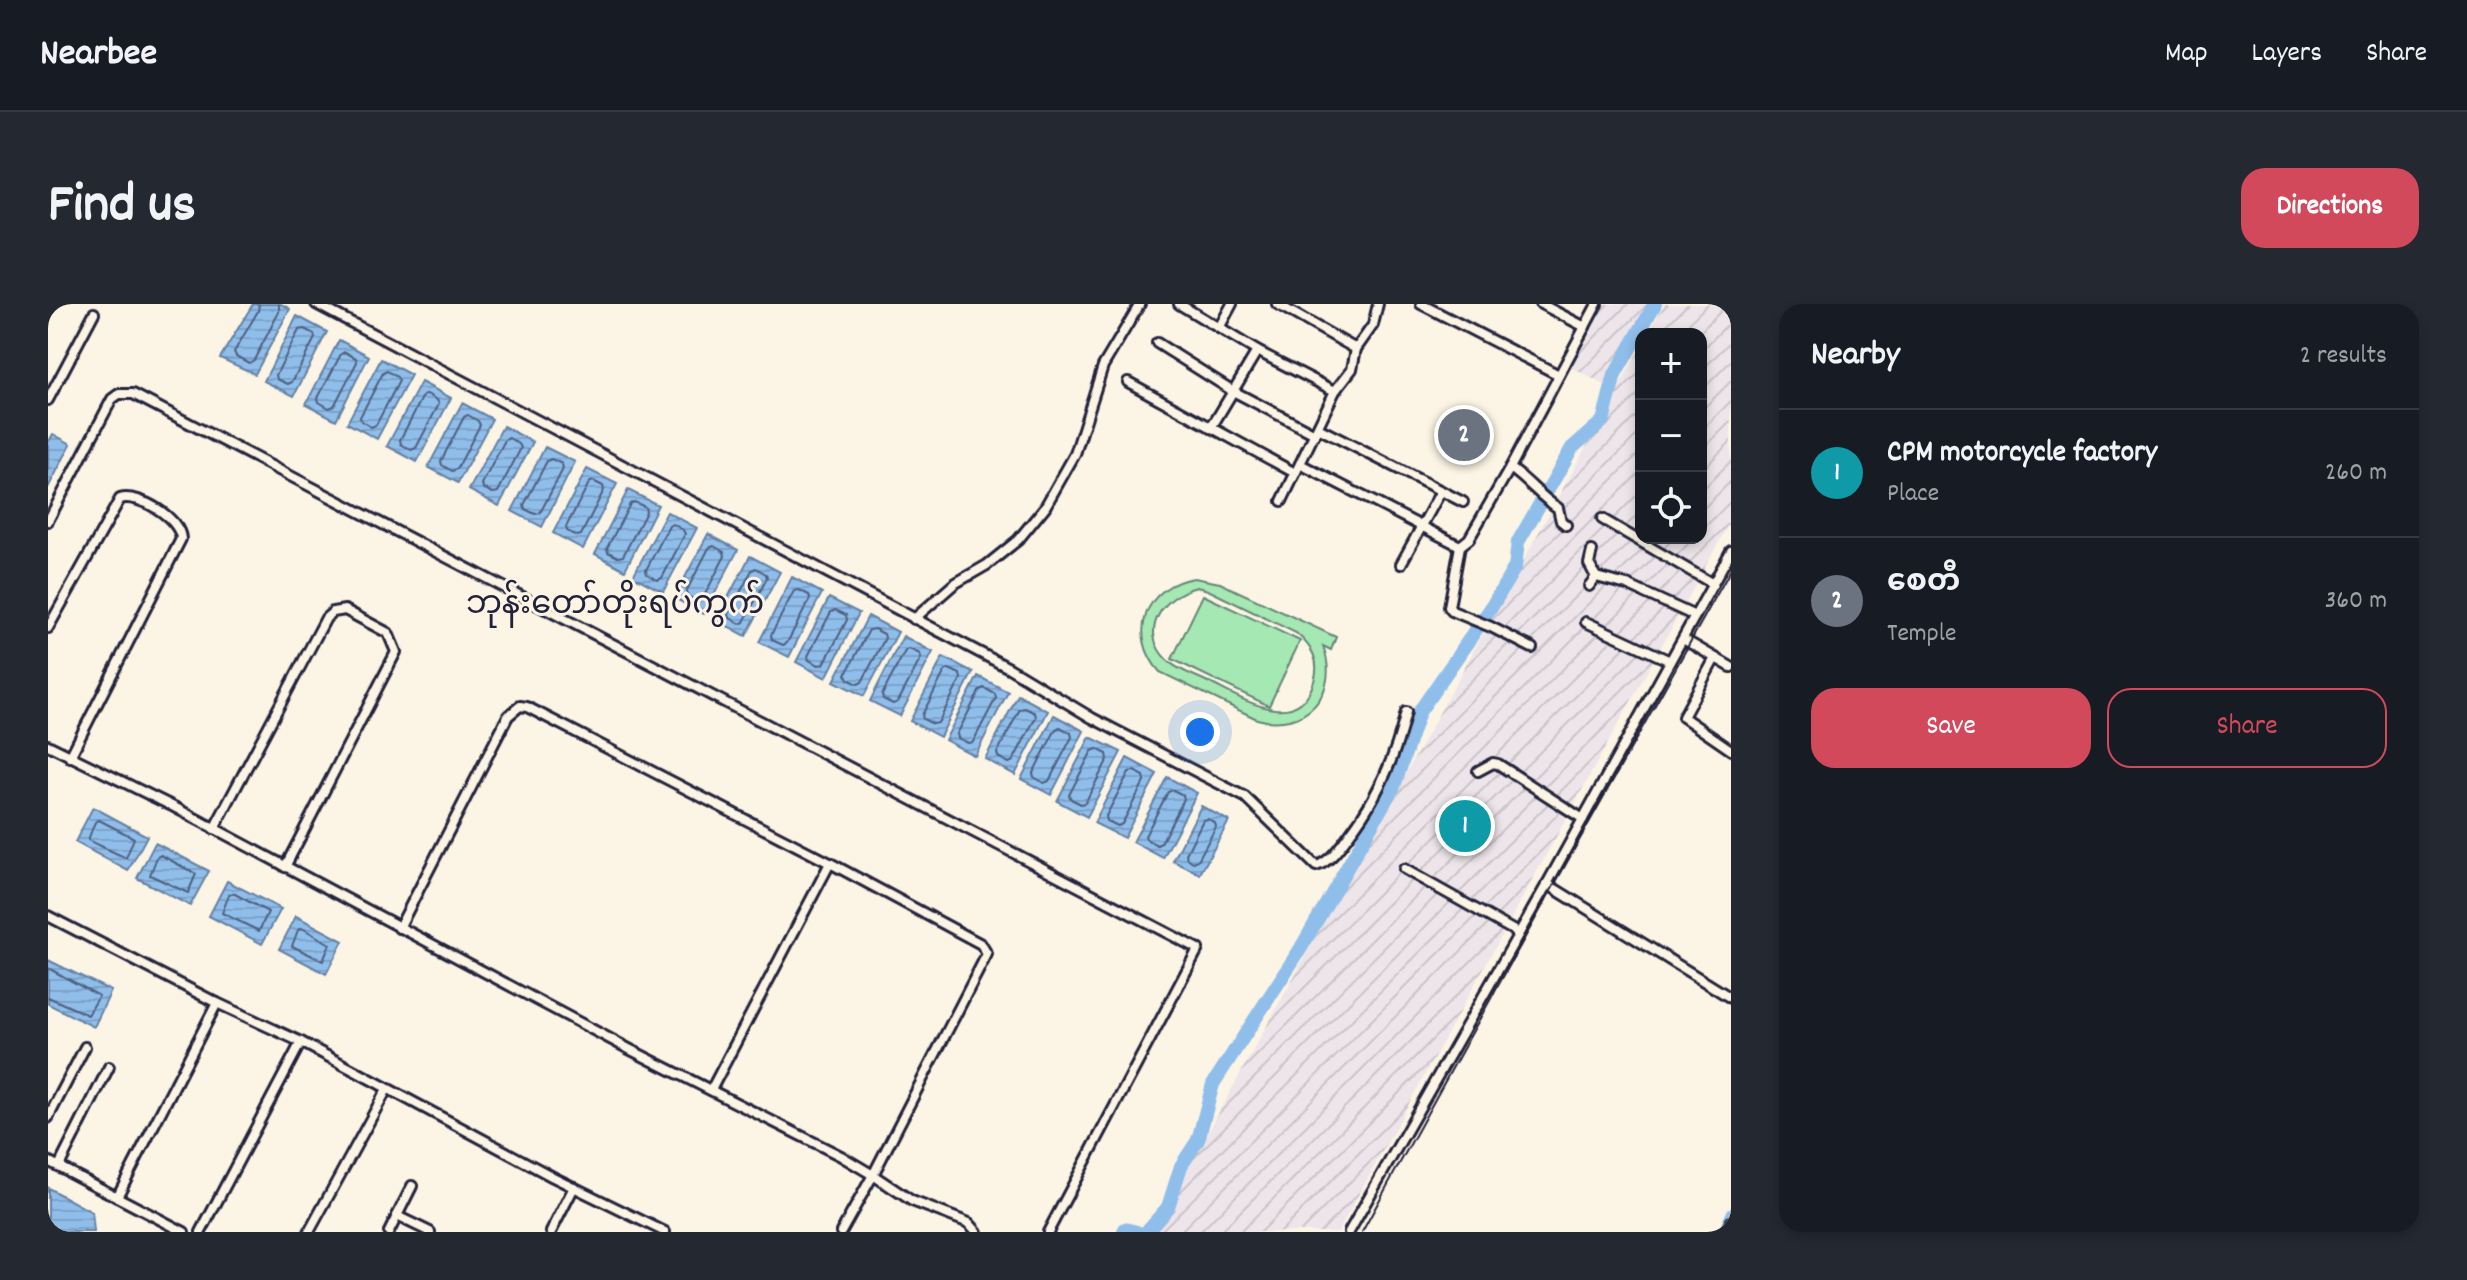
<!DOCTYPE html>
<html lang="en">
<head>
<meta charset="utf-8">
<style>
	body { margin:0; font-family:Dekko,"Noto Sans Myanmar",sans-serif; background:#242831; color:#f1f3f6 }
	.controls { position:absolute; right:24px; top:24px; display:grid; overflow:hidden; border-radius:16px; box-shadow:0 4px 12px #0003 }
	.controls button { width:72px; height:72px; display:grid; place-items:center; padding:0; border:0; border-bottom:2px solid #363941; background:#171b24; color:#f1f3f6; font:40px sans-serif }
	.you { position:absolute; left:1152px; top:428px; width:28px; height:28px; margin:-20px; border:6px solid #fff; border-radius:50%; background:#1a73e8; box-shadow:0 0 0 12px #1a73e833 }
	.badge { display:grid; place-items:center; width:52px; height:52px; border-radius:50%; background:#d1495b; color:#fff; font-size:26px; font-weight:700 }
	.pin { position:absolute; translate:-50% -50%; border:4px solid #fff; box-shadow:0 2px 8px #0006 }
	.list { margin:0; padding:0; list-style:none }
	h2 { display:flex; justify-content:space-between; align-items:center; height:104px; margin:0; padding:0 32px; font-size:34px }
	h2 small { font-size:26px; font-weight:400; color:#9ea1a6 }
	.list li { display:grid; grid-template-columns:52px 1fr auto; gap:24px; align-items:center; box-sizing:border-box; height:128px; padding:0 32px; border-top:2px solid #363941 }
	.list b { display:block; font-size:30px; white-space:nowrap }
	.list p { margin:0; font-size:26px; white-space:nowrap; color:#9ea1a6 }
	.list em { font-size:26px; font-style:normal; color:#9ea1a6 }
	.actions { display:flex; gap:16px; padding:24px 32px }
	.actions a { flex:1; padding:18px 0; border:2px solid #d1495b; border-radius:24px; text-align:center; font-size:28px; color:#d1495b }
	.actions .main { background:#d1495b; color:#fff }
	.icon { flex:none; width:44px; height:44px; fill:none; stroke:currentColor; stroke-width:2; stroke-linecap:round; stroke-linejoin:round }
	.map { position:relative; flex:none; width:1683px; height:928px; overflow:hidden; border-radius:24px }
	header { display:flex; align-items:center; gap:48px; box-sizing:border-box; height:112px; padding:0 40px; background:#171b24; border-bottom:2px solid #363941 }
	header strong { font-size:38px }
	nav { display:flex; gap:44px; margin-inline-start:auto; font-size:28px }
	.intro { display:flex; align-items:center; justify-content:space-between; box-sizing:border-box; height:192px; padding:0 48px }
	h1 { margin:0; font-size:56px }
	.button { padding:20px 36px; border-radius:24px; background:#d1495b; color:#fff; font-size:28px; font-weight:700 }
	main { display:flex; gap:48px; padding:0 48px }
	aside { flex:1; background:#171b24; border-radius:24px; box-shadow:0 4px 12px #0003 }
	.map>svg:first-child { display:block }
</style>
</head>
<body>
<header>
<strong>Nearbee</strong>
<nav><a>Map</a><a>Layers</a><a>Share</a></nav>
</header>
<div class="intro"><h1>Find us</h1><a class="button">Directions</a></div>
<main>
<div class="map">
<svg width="1683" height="928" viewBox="0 0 1683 928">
	<defs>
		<pattern id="industrial-furrows" width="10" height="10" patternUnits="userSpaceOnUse" patternTransform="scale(2)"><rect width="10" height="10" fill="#ede5e9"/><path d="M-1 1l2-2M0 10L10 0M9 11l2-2" fill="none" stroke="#cbc4c9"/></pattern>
		<pattern id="water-rules" width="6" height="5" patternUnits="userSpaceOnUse" patternTransform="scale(2)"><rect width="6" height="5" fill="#90beea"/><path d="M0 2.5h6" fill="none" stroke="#7ca3ca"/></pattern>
	</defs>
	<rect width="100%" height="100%" fill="#fcf5e5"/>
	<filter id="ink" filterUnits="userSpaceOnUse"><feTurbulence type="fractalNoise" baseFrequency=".0125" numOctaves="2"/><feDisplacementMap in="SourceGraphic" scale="16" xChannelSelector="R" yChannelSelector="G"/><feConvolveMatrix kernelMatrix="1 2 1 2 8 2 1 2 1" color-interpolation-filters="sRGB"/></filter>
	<g filter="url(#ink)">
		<g fill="url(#industrial-furrows)">
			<polygon points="1551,0 1607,0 1557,81 1518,61"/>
			<polygon points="1616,0 1683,0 1683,216 1290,928 1105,928 1593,43 1593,234 1653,234 1653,30 1600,30"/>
		</g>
		<g fill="#a5e8b3" stroke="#648577" stroke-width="2" fill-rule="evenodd">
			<path d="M1146,274L1172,279L1288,333L1283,346L1275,342C1293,390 1257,428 1209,415L1112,368C1079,331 1097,281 1146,274ZM1149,283L1160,286L1248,329C1263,342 1273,356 1266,377C1250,431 1193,394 1162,379C1149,372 1130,367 1119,356C1089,326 1116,291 1149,283Z"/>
			<polygon points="1155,291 1252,337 1221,402 1124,355"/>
		</g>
		<g fill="url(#water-rules)" stroke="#6480a4" stroke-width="2">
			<polygon points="205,0 233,0 242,5 207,70 172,54"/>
			<polygon points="249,12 279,28 246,92 216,77"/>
			<polygon points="291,36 321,52 288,116 258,100"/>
			<polygon points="333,55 363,71 329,135 299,119"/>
			<polygon points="373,78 403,94 369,158 339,142"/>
			<polygon points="414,99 444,115 410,179 380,163"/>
			<polygon points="455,122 485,138 451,202 421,186"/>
			<polygon points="5,130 23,140 0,184 0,139"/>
			<polygon points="497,143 527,158 494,223 464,207"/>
			<polygon points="539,165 569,180 535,245 505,229"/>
			<polygon points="580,186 610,201 577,266 547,250"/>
			<polygon points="619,208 649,224 615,288 585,272"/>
			<polygon points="660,230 690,246 656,310 626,294"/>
			<polygon points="702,252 732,268 698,332 668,316"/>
			<polygon points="744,273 774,289 741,353 711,338"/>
			<polygon points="781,294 811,309 778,374 748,358"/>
			<polygon points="820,312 850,328 816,392 786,377"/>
			<polygon points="855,332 885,348 852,412 822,397"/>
			<polygon points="895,353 925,368 892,433 862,417"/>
			<polygon points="930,372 960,388 927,452 897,436"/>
			<polygon points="970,391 1000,407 967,471 937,455"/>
			<polygon points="1006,411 1036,427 1003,491 973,475"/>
			<polygon points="1042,433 1073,448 1039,513 1009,497"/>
			<polygon points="1079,454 1109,470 1076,534 1046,519"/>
			<polygon points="1119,473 1149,489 1115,554 1085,538"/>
			<polygon points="1153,502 1181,517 1152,570 1125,557"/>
			<polygon points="45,503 99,532 80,567 27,538"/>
			<polygon points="107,539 161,567 142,602 89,574"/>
			<polygon points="179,577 233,605 214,640 161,612"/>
			<polygon points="248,612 295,637 278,670 231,645"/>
			<polygon points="0,656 63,687 46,723 0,700"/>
			<polygon points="0,884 44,908 46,928 4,928 0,925"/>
		</g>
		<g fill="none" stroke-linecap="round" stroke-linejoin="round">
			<g stroke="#4e6081" stroke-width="2">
				<polyline points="211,0 210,7 186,48 188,52 201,59 206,56 231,8 231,0"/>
				<polygon points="256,25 266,30 267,34 244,78 240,80 229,75 228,71 251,26"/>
				<polygon points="297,48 308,54 309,58 286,102 281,104 271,98 270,94 293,50"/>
				<polygon points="339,67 349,73 351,77 328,121 323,123 313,117 312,113 335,69"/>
				<polygon points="379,90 389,96 391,100 368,144 363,146 353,140 352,136 375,92"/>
				<polygon points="420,111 430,117 432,121 409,165 404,167 394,161 393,157 416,113"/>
				<polygon points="461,134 471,140 473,144 450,188 445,189 435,184 434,180 457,136"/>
				<polygon points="503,155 514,160 515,165 492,209 487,210 477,205 476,201 499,157"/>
				<polygon points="545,177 555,182 556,186 533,231 529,232 519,227 518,223 541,179"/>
				<polygon points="586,198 597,203 598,208 575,252 570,253 560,248 559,244 582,200"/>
				<polygon points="625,220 635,226 637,230 614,274 609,276 599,270 598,266 621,222"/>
				<polygon points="666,242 676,248 677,252 654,296 650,298 640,292 638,288 661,244"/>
				<polygon points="708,264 718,270 719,274 696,318 692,320 682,314 681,310 704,266"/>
				<polygon points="751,286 761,291 762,295 739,339 735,341 724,336 723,331 746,287"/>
				<polygon points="787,306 798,311 799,316 776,360 771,361 761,356 760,352 783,308"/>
				<polygon points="826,325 836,330 837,334 814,378 810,380 800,375 798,370 821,326"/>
				<polygon points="861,345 872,350 873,354 850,398 845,400 835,395 834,391 857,347"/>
				<polygon points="901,365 912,370 913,375 890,419 885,420 875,415 874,411 897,367"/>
				<polygon points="936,384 947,390 948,394 925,438 920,439 910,434 909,430 932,386"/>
				<polygon points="977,404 987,409 988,413 965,457 961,459 950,453 949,449 972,405"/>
				<polygon points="1012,423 1023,429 1024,433 1001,477 996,479 986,473 985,469 1008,425"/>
				<polygon points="1049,445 1059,450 1060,455 1037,499 1033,500 1023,495 1021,491 1044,447"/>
				<polygon points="1086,467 1096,472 1097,476 1074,520 1070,522 1059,517 1058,512 1081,468"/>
				<polygon points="1125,486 1135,491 1136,495 1113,539 1109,541 1099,536 1097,532 1120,488"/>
				<polygon points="1160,515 1167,519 1168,523 1150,556 1145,558 1139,554 1138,550 1155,516"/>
				<polygon points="51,516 86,534 78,554 40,536 47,518"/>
				<polygon points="113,551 148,570 140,589 102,571 109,553"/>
				<polygon points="185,589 220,608 211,627 174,609 181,591"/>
				<polygon points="254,624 282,640 275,657 244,642 250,626"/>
				<polyline points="0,664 51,692 40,711 0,693"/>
			</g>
			<polyline stroke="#90beea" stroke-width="8" points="1674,928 1683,908"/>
			<g stroke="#90beea" stroke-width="14">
				<polyline points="1076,928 1077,925 1089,928"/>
				<polyline points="1098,928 1120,903 1133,862 1150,836 1165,780 1253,644 1346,482 1371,408 1443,304 1467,263 1470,238 1524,144 1555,117 1567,71 1607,0"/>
			</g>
			<g stroke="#22223b" stroke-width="14">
				<g id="minor">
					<path d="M268,0L961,364L1044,414L1197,493L1268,562C1282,558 1291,544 1300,532C1329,495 1347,455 1358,408"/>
					<polyline points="1131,0 1209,47 1287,87"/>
					<polyline points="1229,0 1308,45"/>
					<polyline points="1373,0 1511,71"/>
					<polyline points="1493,0 1537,23"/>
					<polyline points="1171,24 1184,0"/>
					<polyline points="1109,39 1185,87 1267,130"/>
					<polyline points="1080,78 1247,169"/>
					<polyline points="0,96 46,9"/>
					<polyline points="1163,124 1209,47"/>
					<polyline points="1270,124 1415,198"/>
					<polyline points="1252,160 1412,242 1421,235 1462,164 1549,0"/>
					<path d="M1462,164C1480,176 1492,193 1510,204L1513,217L1518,221"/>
					<polyline points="1234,197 1287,87 1304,65 1308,45 1325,21 1330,0"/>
					<polyline points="1554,215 1665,280"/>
					<polyline points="0,217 64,95 71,90 85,90 1150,645 1000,928"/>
					<polyline points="1412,242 1401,303 1404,307 1443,323 1484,344"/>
					<polyline points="1544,247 1541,260 1548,273"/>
					<polyline points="1353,260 1393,187"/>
					<polyline points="1541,282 1548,273 1579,281 1647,312"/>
					<polyline points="866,315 906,280 939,261 970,236 997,203 1027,150 1055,62 1092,0"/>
					<polyline points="1538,318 1622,357"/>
					<path d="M0,324L72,195C91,189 132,214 133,235L22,453"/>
					<polyline points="1635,335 1683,363"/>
					<polyline points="1667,354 1635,413 1683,446"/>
					<polyline points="0,441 126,503 581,745 793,852 825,871 793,928"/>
					<polyline points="1430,467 1445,459 1450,460 1535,515"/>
					<polyline points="166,525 278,314 285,308 297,306 340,329 348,348 237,563"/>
					<polyline points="1356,565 1470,629"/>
					<polyline points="1499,580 1683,694"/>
					<polyline points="0,612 169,699 253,738 505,873 617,928"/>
					<polyline points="351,624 460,412 472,402 479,403 782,559"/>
					<polyline points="663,786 782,559 933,640 939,650 825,871"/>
					<polyline points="0,814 37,743"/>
					<polyline points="0,857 136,928"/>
					<polyline points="11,862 61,763"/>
					<polyline points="823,875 825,871 864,897 921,919 929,928"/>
					<polyline points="364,882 349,912 382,928"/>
					<polyline points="69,893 169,699"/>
					<polyline points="153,928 253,738"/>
					<polyline points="261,928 339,785"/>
					<polyline points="341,928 349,912"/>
					<polyline points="503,928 526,883"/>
					<polyline points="1301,928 1499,580 1683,247"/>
					<polyline points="1678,928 1683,918"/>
				</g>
			</g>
			<use href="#minor" stroke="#fcf5e5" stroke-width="8"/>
			<path stroke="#22223b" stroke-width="2" d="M1314,928C1435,706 1560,486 1683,265"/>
		</g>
	</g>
	<g text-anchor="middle" stroke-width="6" stroke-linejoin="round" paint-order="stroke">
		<g font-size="32" fill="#22223b" stroke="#fcf5e5">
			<text x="567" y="309">ဘုန်းတော်တိုးရပ်ကွက်</text>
		</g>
	</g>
</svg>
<div class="controls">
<button>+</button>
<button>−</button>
<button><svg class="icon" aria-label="locate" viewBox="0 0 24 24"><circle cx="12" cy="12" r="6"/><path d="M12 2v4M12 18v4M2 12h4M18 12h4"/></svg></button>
</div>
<div class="you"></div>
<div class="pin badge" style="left:1417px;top:522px;background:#0f9aa8">1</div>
<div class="pin badge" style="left:1416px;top:131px;background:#6b7280">2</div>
</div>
<aside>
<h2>Nearby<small>2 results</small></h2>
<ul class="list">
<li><span class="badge" style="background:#0f9aa8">1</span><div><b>CPM motorcycle factory</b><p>Place</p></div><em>260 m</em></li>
<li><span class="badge" style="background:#6b7280">2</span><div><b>စေတီ</b><p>Temple</p></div><em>360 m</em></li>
</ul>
<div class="actions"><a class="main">Save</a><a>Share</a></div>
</aside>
</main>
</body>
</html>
